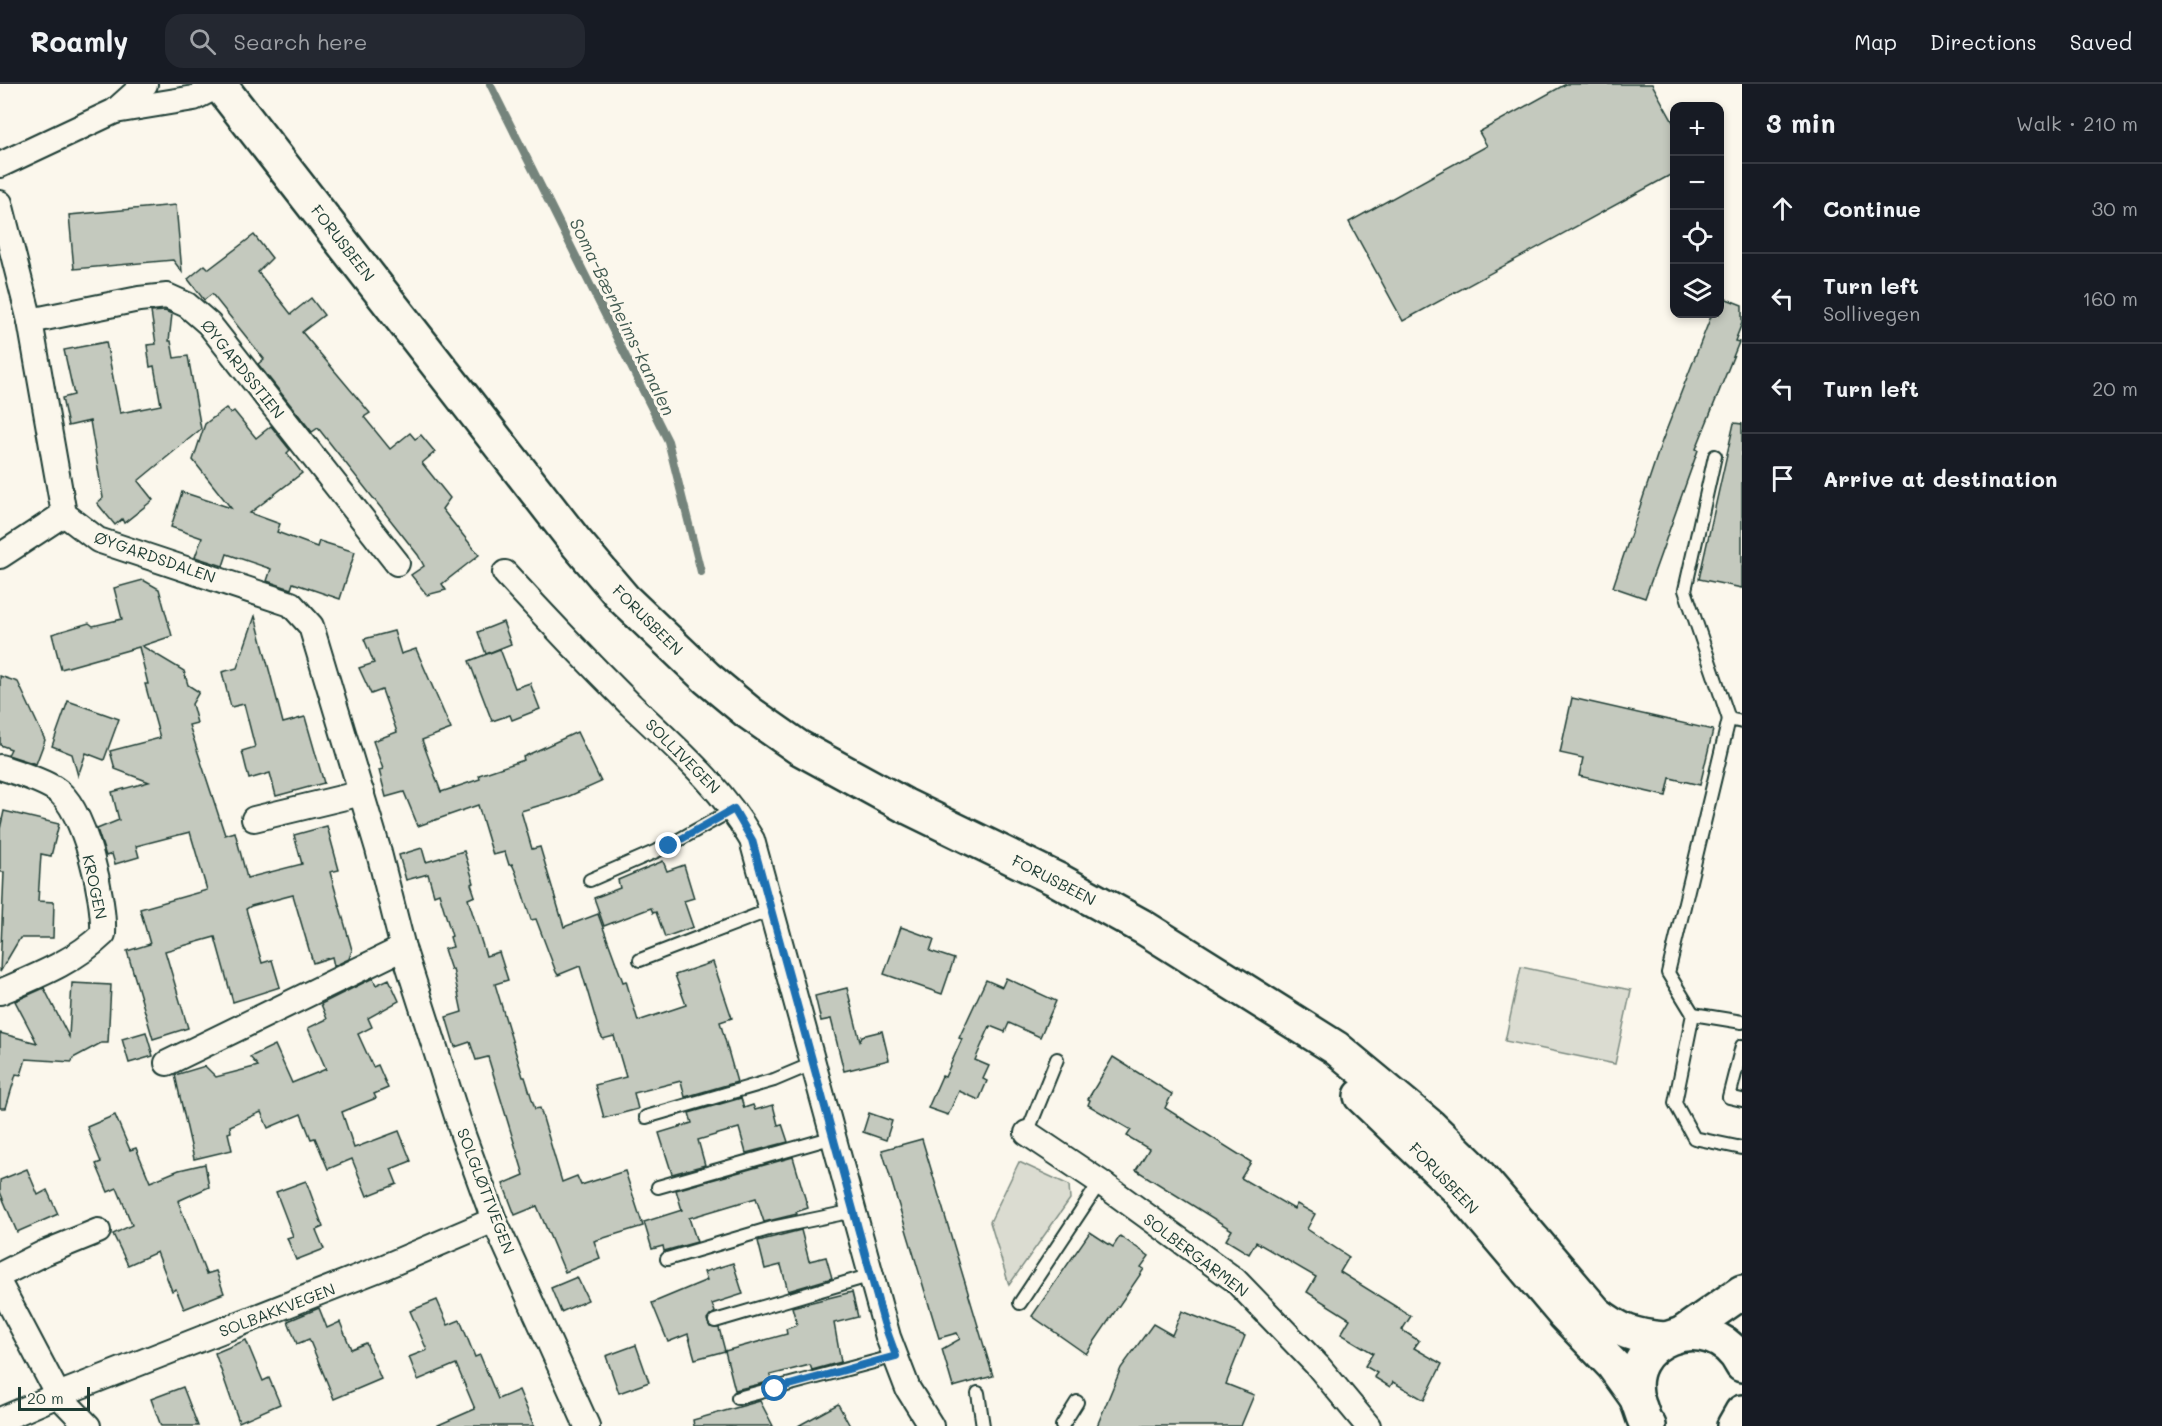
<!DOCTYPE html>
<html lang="en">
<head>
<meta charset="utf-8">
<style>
	body { margin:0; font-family:Mali,sans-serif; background:#242831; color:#f1f3f6 }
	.controls { position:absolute; right:18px; top:18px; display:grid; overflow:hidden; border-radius:12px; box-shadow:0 3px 9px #0003 }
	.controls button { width:54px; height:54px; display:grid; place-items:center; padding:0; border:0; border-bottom:2px solid #363941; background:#171b24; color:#f1f3f6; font:30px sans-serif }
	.scale { position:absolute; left:18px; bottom:15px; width:72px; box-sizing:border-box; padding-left:6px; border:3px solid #1f3d34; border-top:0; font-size:16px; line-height:21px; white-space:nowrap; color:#1f3d34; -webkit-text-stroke:4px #fbf7ec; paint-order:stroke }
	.stop { position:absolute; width:18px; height:18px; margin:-14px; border:4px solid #1f6fb2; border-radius:50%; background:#fff }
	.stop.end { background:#1f6fb2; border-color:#fff; box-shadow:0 2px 6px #0008 }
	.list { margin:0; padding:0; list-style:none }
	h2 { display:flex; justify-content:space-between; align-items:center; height:78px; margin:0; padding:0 24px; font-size:26px }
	h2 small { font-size:20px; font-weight:400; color:#9ea1a6 }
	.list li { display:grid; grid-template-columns:39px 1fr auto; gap:18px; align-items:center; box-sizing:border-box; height:90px; padding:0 24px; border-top:2px solid #363941 }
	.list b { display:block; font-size:22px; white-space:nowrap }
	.list p { margin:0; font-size:20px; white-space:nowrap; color:#9ea1a6 }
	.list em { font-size:20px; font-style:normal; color:#9ea1a6 }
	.icon { flex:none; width:33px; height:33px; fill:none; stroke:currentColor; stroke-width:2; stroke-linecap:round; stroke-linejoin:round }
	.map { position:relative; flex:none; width:1742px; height:1342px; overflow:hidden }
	header { display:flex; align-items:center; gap:36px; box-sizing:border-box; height:84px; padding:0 30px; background:#171b24; border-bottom:2px solid #363941 }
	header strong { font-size:28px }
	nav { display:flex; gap:33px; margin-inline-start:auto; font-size:21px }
	.search { width:420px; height:54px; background:#242831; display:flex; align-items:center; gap:15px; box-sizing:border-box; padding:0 21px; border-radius:18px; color:#9ea1a6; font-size:22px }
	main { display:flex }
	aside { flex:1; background:#171b24 }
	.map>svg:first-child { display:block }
</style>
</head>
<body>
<header>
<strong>Roamly</strong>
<div class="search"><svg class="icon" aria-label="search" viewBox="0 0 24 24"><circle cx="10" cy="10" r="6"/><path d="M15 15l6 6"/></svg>Search here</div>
<nav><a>Map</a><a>Directions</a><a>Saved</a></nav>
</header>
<main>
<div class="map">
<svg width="1742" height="1342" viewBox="0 0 1742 1342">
	<rect width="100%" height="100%" fill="#fbf7ec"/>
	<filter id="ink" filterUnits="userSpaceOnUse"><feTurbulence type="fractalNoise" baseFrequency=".0167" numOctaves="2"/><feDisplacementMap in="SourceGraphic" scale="12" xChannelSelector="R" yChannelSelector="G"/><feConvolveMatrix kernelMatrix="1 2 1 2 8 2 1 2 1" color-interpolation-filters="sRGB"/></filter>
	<g filter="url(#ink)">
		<g fill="#dbdcd1" stroke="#7d8c82" stroke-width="1.5">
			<polygon points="1521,883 1631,906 1615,980 1505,957"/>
			<polygon points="1019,1078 1069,1101 1070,1115 1009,1201 990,1138"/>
		</g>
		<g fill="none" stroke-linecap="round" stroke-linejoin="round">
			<polyline stroke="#74847b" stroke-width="8" points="490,0 668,357 701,488"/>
		</g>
		<g fill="#c4c9be" stroke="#1f3d34" stroke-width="1.5">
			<polygon points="1566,0 1652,0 1674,40 1674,89 1403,237 1349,138 1487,62 1479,48"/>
			<polygon points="176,121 182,188 173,176 74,185 69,131"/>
			<polygon points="254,151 272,174 258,188 291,230 311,214 324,231 302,248 370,329 364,333 390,365 410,349 415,355 421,351 435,368 422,379 450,414 442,425 479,471 442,500 446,506 427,511 411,491 424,482 418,471 318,344 312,348 258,280 264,275 212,210 204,216 188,195 205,181 209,185"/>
			<polygon points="1719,212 1742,221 1742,239 1735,257 1739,258 1696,365 1698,366 1645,514 1613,503 1662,357 1706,245 1712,230 1719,230"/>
			<polygon points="165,227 172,230 169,257 171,257 174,274 188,272 201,345 138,397 153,416 124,439 122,435 115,441 97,419 103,414 90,337 68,342 62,314 74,311 64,266 106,258 120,329 161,321 154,282 150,283 147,261 156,260 151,228"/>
			<polygon points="226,324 231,329 234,327 256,354 271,342 290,366 287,369 302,389 250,429 280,440 277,448 317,463 319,457 355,468 340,515 293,499 291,505 267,497 271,485 227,470 223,482 195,473 202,454 171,443 182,408 231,424 193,376 205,340"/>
			<polygon points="1734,339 1742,340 1742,504 1699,495"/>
			<polygon points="143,496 159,505 172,552 142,562 184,587 188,601 199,608 192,620 197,639 189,641 225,751 235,748 247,794 302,780 294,751 327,742 339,786 330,788 352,866 349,875 334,882 332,873 313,879 293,811 251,822 246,825 262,879 272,876 280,903 233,918 215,853 165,867 188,944 153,955 127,867 150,860 140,825 207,806 190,748 136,762 139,773 115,780 112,770 106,772 97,745 119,736 112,708 149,698 115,685 110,667 160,654 145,600 148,600 139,563 61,585 52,550 89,539 93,542 122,535 114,504"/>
			<polygon points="255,532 283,639 305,633 324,699 276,712 270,689 249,695 242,667 255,663 244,620 231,623 222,588 237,584"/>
			<polygon points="503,538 511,560 486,570 478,548"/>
			<polygon points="394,547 401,570 416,565 451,645 422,656 441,708 480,695 479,691 524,676 523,673 577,648 601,698 565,714 521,727 532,765 540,763 564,843 598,830 623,898 626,897 638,937 686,921 675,891 713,878 732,934 720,938 737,998 685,1013 681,997 634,1009 638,1025 604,1034 595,1001 626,993 614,952 603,955 600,950 580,882 558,891 556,888 536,835 531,836 516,789 512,780 509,781 505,768 493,771 478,721 418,742 404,708 386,713 379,686 383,685 373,657 397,648 382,606 371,610 359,584 374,579 364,555"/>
			<polygon points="500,565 515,604 530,599 540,625 512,636 510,631 492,637 469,577"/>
			<polygon points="0,592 18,598 45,656 36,680 8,671 11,665 0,661"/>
			<polygon points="1572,614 1713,646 1700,701 1670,694 1666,712 1579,692 1583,674 1560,669"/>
			<polygon points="68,617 119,635 104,676 86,669 78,692 72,670 52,662"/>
			<polygon points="4,727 59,740 51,772 41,770 38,817 54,818 53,854 20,854 0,888 4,788 0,788 0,745"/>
			<polygon points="422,764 426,778 464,767 474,799 471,800 475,812 468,815 486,872 499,868 508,896 495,900 523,993 525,993 535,1025 540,1024 562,1098 577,1092 581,1101 625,1087 643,1142 594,1157 600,1174 565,1188 537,1122 515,1131 503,1100 524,1091 488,973 476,976 470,958 455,963 446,933 462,928 453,885 451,886 444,865 453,863 450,853 452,852 439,809 434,811 428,790 406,796 399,771"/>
			<polygon points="663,777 667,787 684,781 694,814 684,817 693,843 665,853 656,828 653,829 651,824 604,842 594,814 620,804 618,796"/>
			<polygon points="901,843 934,855 930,867 954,875 942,910 884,890"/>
			<polygon points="373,894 376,901 389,895 399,917 368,934 372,943 358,950 373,983 378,981 388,1004 374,1010 376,1014 342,1028 354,1064 399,1047 411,1077 391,1085 397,1100 367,1112 352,1075 328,1085 315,1054 311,1055 301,1030 268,1044 261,1028 230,1042 231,1048 228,1049 232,1066 194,1075 175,991 205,982 216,993 258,982 250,973 275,961 292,999 326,985 308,944 327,935 321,920"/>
			<polygon points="1006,894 1056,917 1040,953 1009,939 1005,948 990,942 975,976 989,982 983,995 987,997 979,1016 959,1007 948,1031 928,1024 942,992 945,993 962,955 959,954 986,896 1002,903"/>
			<polygon points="72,899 111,901 108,959 101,959 73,974 72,978 26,975 21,991 16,990 6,1024 0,1024 0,949 37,959 15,917 44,904 69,953"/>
			<polygon points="847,904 860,957 862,952 882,947 889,976 844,987 831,935 821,937 815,912"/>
			<polygon points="146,948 153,972 129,979 122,955"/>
			<polygon points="1113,973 1172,1010 1165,1024 1251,1078 1241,1094 1294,1125 1297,1120 1315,1130 1307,1145 1349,1173 1340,1188 1411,1232 1402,1246 1419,1257 1414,1264 1442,1280 1424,1316 1393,1298 1390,1303 1374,1293 1377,1289 1365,1282 1373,1269 1341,1250 1350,1235 1307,1208 1316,1193 1256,1158 1249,1170 1226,1156 1232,1146 1136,1086 1149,1065 1127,1052 1131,1046 1088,1021 1090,1016 1088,1015"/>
			<polygon points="741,1014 744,1024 753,1021 755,1026 773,1021 778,1041 782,1040 788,1058 746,1069 739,1044 698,1056 705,1081 672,1090 659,1049 692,1039 689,1029"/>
			<polygon points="869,1029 892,1037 886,1056 863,1048"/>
			<polygon points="115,1031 130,1066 136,1064 150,1098 179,1086 205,1080 209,1103 178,1117 206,1190 216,1187 224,1209 184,1225 176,1205 172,1207 157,1168 128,1181 113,1150 132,1141 117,1104 108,1108 96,1080 101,1078 87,1043"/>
			<polygon points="922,1055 993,1292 953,1303 942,1265 960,1255 957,1249 939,1254 882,1066"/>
			<polygon points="793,1073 808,1124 796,1128 797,1130 764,1138 756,1114 689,1134 697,1158 664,1167 663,1162 652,1165 644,1138 682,1126 676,1106"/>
			<polygon points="27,1085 38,1111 47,1106 58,1130 17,1148 0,1108 0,1096"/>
			<polygon points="306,1097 323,1143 316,1146 324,1165 296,1176 287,1154 293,1152 276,1108"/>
			<polygon points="801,1146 809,1177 826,1173 832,1194 788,1207 781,1181 765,1185 758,1157"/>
			<polygon points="1090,1148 1113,1163 1120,1152 1149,1172 1141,1183 1144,1185 1086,1270 1032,1232"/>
			<polygon points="733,1179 743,1210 712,1220 715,1228 707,1236 710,1243 719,1244 725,1267 787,1250 786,1245 797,1241 792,1223 852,1208 858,1233 834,1239 841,1278 812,1286 810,1281 770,1291 772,1297 735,1306 725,1267 695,1275 688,1250 668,1258 652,1219 707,1196 704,1188"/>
			<polygon points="577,1193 588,1216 561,1228 551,1204"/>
			<polygon points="437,1216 448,1241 460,1236 475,1273 480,1271 498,1315 519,1306 534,1342 436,1342 475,1325 456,1280 418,1296 409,1273 427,1266 410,1227"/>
			<polygon points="319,1224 327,1244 340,1238 351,1265 366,1259 381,1295 334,1315 309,1255 297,1260 288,1237"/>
			<polygon points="1182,1227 1245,1252 1226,1300 1254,1311 1241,1342 1097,1342 1121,1284 1153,1240 1172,1251"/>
			<polygon points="246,1256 263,1297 269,1294 280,1320 239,1338 215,1269"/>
			<polygon points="636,1261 649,1298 619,1309 606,1272"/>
			<polygon points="183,1303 198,1342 161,1342 151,1315"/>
			<polygon points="760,1317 773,1342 694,1342 693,1336"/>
			<polygon points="838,1320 850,1342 798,1342"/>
		</g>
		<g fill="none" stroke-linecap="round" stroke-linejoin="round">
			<g stroke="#1f3d34" stroke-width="16">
				<g id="lane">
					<polyline points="1715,372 1685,506 1729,635"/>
					<polyline points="1742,638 1729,635 1668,889 1693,930 1675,1019 1694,1054 1742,1064"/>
					<polyline points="590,796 668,762 734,725"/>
					<polyline points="640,876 773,825"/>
					<polyline points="1693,930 1742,938"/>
					<polyline points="1742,962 1729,1013 1742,1016"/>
					<polyline points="646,1033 774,996 812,980"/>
					<polyline points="1027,1049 1057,975"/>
					<polyline points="658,1103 834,1053"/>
					<polyline points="667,1175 772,1144 854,1127"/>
					<polyline points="1020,1219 1100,1098"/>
					<polyline points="715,1237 872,1191"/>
					<polyline points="978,1309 983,1342"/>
					<polyline points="738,1314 896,1272"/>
					<polyline points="1062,1342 1077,1318"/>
				</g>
			</g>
			<g stroke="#1f3d34" stroke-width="28">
				<g id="street">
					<polyline points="115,27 194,14 220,1"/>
					<polyline points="0,81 115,27 145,0"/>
					<polyline points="0,119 30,237 64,430 98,456 291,520 311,542 378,765 403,864 463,1051 494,1136 587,1342"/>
					<polyline points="30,237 139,215 167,212 187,221 209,240 397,479"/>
					<polyline points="0,472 64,430"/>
					<path d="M505,489C546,534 588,578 631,621C676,664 721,702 752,756L888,1253L908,1305L931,1342"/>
					<path d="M0,683C18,689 39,695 55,705C85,723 105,816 103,850C74,878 37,892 0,908"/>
					<polyline points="254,735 362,709"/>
					<polyline points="167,979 403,864"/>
					<polyline points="1027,1049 1100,1098 1235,1196 1318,1282 1368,1342"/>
					<polyline points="0,1191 44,1169 98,1147"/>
					<polyline points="0,1201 58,1311 88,1342"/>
					<polyline points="0,1336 58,1311 384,1183 494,1136"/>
				</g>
			</g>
			<g stroke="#1f3d34" stroke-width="38">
				<g id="secondary">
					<path d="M219,0L574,456L624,515L707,594L748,628L798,663L904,721L1056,795L1143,843L1336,964L1430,1042L1471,1082L1596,1229C1620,1248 1634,1252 1664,1255"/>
					<polyline points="1361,1012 1459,1106 1564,1230 1613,1281 1636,1313"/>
				</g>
			</g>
			<g stroke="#1f3d34" stroke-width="38">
				<g id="primary">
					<polyline points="1683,1249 1742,1208"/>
					<path d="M1649,1342C1643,1337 1642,1328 1639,1321C1615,1256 1712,1220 1742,1281"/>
					<polyline points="1734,1342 1742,1328"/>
				</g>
			</g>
			<use href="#lane" stroke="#fbf7ec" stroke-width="12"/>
			<use href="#street" stroke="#fbf7ec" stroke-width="24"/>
			<use href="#secondary" stroke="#fbf7ec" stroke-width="33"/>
			<use href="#primary" stroke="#fbf7ec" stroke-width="33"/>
		</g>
	</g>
	<g fill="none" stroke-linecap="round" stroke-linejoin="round" filter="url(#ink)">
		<polyline stroke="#1f6fb2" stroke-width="8" points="669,762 734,725 752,756 884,1239 896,1272 775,1305"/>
	</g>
	<g text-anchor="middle" stroke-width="6" stroke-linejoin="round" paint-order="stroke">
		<g font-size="16" fill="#1f3d34" stroke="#fbf7ec">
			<text transform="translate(343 159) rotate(52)" y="6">FORUSBEEN</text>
			<text transform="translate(243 285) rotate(51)" y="6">ØYGARDSSTIEN</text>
			<text transform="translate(155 473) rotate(19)" y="6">ØYGARDSDALEN</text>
			<text transform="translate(648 536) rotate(45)" y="6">FORUSBEEN</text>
			<text transform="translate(683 672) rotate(45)" y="6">SOLLIVEGEN</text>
			<text transform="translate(1054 796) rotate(27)" y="6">FORUSBEEN</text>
			<text transform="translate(95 803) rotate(78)" y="6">KROGEN</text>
			<text transform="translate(1444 1094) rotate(46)" y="6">FORUSBEEN</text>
			<text transform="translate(486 1107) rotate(69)" y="6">SOLGLØTTVEGEN</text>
			<text transform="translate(1196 1171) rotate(37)" y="6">SOLBERGARMEN</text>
			<text transform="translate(277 1226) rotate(-21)" y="6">SOLBAKKVEGEN</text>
		</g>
		<g font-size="18" font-style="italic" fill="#425b52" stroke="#fbf7ec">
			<text transform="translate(622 233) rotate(64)" y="6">Soma-Bærheims-kanalen</text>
		</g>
	</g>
</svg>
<div class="controls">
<button>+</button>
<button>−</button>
<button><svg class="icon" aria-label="locate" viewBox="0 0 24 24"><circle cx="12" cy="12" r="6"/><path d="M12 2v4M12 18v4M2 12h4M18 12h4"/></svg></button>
<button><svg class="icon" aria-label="layers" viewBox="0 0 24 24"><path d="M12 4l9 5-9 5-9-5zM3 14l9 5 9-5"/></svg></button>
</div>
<div class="scale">20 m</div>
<div class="stop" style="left:775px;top:1305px"></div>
<div class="stop end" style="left:669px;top:762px"></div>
</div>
<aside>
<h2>3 min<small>Walk · 210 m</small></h2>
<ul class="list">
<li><svg class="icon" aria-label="ahead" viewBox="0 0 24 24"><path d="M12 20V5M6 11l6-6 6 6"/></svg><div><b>Continue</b></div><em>30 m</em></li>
<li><svg class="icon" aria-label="left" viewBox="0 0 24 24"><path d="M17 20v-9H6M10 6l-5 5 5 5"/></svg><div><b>Turn left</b><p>Sollivegen</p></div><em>160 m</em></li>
<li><svg class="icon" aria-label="left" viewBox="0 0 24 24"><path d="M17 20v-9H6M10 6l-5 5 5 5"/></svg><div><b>Turn left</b></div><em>20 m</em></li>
<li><svg class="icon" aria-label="arrive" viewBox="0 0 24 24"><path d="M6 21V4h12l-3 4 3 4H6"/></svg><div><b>Arrive at destination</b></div></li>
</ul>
</aside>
</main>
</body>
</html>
